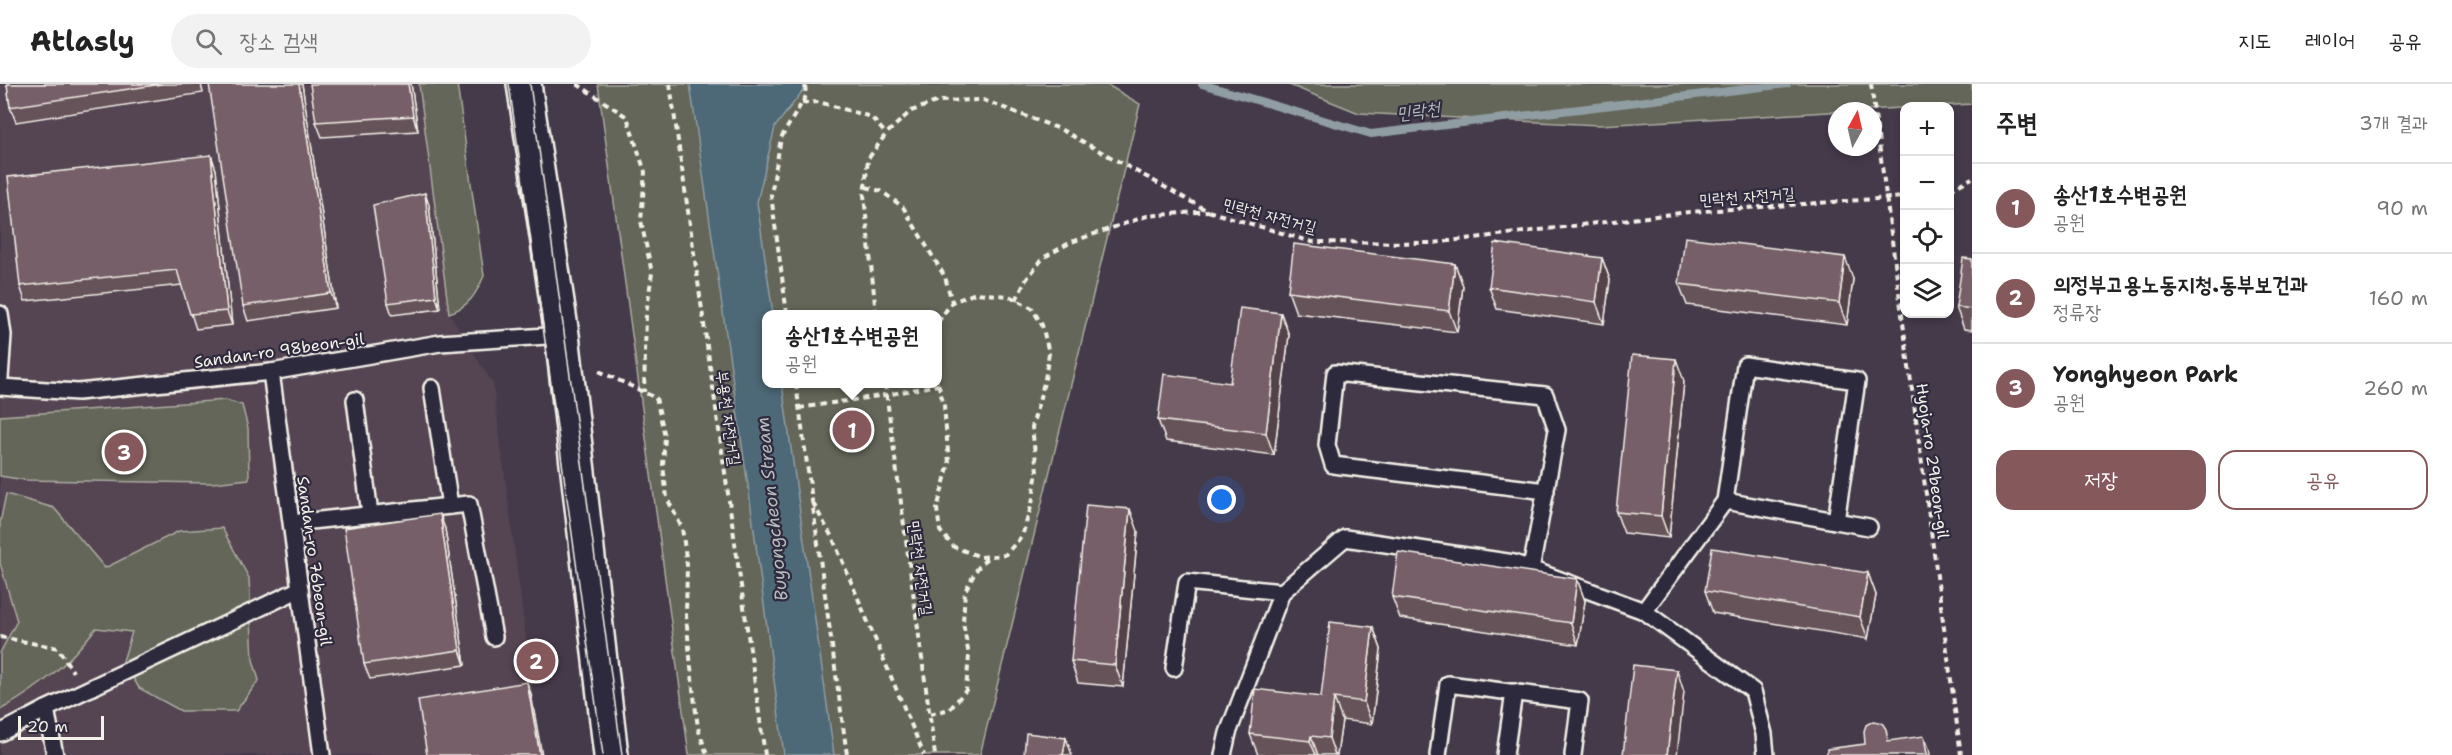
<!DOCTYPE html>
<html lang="ko">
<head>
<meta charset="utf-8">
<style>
	body { margin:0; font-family:"Shantell Sans","Poor Story",sans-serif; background:#f2f2f2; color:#222 }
	.controls { position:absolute; right:18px; top:18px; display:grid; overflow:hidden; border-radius:12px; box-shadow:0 3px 9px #0003 }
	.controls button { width:54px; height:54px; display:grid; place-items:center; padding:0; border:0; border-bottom:2px solid #e0e0e0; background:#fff; color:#222; font:30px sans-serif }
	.compass { position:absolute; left:1828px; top:18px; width:54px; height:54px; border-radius:50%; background:#fff; box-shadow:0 3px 9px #0003; rotate:8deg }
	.scale { position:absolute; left:18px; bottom:15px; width:86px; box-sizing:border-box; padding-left:6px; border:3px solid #f4f1e8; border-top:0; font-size:16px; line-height:21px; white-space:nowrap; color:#f4f1e8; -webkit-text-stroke:4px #2f2a3d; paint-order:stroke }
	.you { position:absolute; left:1222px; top:416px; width:21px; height:21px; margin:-15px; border:4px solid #fff; border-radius:50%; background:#1a73e8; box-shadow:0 0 0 9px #1a73e833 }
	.badge { display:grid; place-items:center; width:39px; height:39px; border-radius:50%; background:#85585c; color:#fff; font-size:20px; font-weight:700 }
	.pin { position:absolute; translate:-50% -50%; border:3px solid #fff; box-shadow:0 2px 6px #0006 }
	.popup { position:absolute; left:762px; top:226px; width:180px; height:78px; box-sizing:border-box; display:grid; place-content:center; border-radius:12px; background:#fff; filter:drop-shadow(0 2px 4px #0005); font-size:20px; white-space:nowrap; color:#767676 }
	.popup b { font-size:22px; color:#222 }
	.popup::after { content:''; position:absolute; left:50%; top:100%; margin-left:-12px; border:12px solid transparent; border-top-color:#fff }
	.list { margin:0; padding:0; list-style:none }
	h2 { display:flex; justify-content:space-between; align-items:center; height:78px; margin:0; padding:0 24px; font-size:26px }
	h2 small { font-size:20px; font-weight:400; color:#767676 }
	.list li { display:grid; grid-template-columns:39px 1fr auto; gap:18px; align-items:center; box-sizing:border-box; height:90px; padding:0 24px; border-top:2px solid #e0e0e0 }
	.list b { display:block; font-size:22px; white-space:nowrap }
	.list p { margin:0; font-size:20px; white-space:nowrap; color:#767676 }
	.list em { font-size:20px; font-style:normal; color:#767676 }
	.actions { display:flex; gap:12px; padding:18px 24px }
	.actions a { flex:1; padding:14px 0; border:2px solid #85585c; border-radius:18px; text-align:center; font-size:21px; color:#85585c }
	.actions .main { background:#85585c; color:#fff }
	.icon { flex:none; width:33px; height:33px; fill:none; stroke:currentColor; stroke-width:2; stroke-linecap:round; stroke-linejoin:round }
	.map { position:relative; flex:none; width:1972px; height:671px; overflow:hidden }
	header { display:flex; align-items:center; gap:36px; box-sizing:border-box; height:84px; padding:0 30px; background:#fff; border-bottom:2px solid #e0e0e0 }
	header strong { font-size:28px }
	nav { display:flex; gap:33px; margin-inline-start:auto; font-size:21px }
	.search { width:420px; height:54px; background:#f2f2f2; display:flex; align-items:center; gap:15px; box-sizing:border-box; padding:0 21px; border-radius:33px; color:#767676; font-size:22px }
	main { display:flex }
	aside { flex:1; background:#fff }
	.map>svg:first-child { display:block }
</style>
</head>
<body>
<header>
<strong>Atlasly</strong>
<div class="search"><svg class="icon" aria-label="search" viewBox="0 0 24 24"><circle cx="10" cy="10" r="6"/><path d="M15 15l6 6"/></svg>장소 검색</div>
<nav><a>지도</a><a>레이어</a><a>공유</a></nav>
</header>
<main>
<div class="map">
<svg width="1972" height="671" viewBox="0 0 1972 671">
	<rect width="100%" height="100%" fill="#453a4a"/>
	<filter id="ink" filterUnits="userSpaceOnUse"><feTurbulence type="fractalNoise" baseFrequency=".0167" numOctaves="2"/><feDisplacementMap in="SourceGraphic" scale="12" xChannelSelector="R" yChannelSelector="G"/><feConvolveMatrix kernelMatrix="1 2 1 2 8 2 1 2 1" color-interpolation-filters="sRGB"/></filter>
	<g filter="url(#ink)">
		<polygon fill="#544553" points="0,0 419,0 449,229 493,300 541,671 0,671"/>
		<g fill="#646658" stroke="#acaca0" stroke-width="1.5" fill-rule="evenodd">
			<path d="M419,0H457L484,192C476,210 469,223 449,229Z"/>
			<path d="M598,0H1106L1140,20L980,671H689ZM766,230H938V300H766Z"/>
			<polygon points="1287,0 1972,0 1972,20 1599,41 1359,29"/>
			<polygon points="226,316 242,321 248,344 249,395 212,399 25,396 0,392 0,332"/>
			<path d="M6,410L54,424L105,484L179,447L222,444L249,494L253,576L259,596L236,627H181L139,604L123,577L132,548L96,544C68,580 40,604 0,626V569L17,537L0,479V439Z"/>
		</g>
		<polygon fill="#4e6777" stroke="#909ea4" stroke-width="1.5" points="690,0 808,0 775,43 757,118 773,230 766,230 766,300 782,300 834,671 784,671 750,416"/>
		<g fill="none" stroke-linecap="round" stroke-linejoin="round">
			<polyline stroke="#909ea4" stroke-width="8" points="1202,0 1371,50 1787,0"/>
			<g stroke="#f4f1e8" stroke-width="20">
				<g id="service">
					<polyline points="0,230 3,251 0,294"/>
					<polyline points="271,288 322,671"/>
					<polyline points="0,303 78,308 271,288 440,259 562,251"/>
					<polyline points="432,304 450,422"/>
					<polyline points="355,316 370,430"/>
					<polyline points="1725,417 1745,281 1857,297 1836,437"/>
					<polyline points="292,439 469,420 494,553"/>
					<polyline points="1531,485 1557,346 1545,311 1335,289 1327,361 1333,381 1546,407"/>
					<polyline points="1644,527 1725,417 1869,443"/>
					<polyline points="1174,584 1187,498 1282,508"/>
					<polyline points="46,625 55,671"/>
					<polyline points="0,649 46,625 300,505"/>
					<polyline points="1223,671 1228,649 1282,508 1345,454 1514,479 1644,527 1753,607 1764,650 1766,671"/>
					<polyline points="1438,671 1448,600 1580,617 1573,671"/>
					<polyline points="1505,671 1514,608"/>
				</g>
			</g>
			<g stroke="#f4f1e8" stroke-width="38">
				<polyline id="secondary" points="524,0 562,251 611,671"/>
			</g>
			<g stroke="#f4f1e8" stroke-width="4" stroke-dasharray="6 4.5" stroke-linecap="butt">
				<polyline points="577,0 627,33 645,88 641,137 652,189 646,231 644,308"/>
				<polyline points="670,0 765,671"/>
				<polyline points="1871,0 1961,671"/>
				<polyline points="802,19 819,18 871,33 886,50"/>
				<polyline points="866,103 881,107 903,123 945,193 952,218"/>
				<polyline points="1950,106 1972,94"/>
				<polyline points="1016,216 1026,196 1043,174 1071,158 1147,132 1208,127"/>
				<polyline points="787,230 771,111 781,54 806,12 805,0"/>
				<polyline points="876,230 864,111 868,75 886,50 911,27 939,17 983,16 1060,45 1208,127 1312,158 1432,159 1689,128 1904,113"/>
				<polyline points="938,238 952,218 976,209 1009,212 1032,224 1042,241 1049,269 1045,295 1032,343 1037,387 1032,420 1022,452 1005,471 981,473 954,463 940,447 937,425 949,379 944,322 938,299"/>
				<polyline points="599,287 656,314 665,353 663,381 667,414 682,444 687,481 686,532 693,604 698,644 707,671"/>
				<polyline points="796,300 847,671"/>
				<polyline points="885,300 935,671"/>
				<polyline points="799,324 886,311 938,301"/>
				<polyline points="813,419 833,455 924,671"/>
				<polyline points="0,553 58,564 73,588"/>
				<polyline points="930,630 950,625 966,606 969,572 963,538 965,507 977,485 987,474"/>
			</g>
			<use href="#service" stroke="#2f2a3d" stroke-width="15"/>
			<use href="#secondary" stroke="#2f2a3d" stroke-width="33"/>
			<g stroke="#f4f1e8" stroke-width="1.5">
				<polyline points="509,0 603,671"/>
				<polyline points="530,0 622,671"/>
			</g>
		</g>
		<g fill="#66525a" stroke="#f4f1e8" stroke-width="1.5">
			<polygon points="7,0 201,0 203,9 16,38 10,23"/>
			<polygon points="302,0 336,224 248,237 243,222"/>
			<polygon points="411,0 418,47 322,53 316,38"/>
			<polygon points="211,71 216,86 232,241 196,245 182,201 25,217 20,202"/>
			<polygon points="429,121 440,225 392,231 388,219"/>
			<polygon points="1602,174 1610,196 1604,240 1497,225 1489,203"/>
			<polygon points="1972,175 1972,246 1964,245 1956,223"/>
			<polygon points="1455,180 1463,202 1457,248 1296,229 1288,207"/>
			<polygon points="1853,195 1847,241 1687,221 1679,200"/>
			<polygon points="1289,251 1274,371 1166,357 1158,336 1230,299"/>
			<polygon points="1684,297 1669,454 1624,449 1616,428"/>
			<polygon points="445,445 465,581 370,595 364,580"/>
			<polygon points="1138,447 1123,603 1078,599 1071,577"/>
			<polygon points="1868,489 1876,511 1868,555 1713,529 1705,507"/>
			<polygon points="1577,495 1585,517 1578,561 1400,534 1392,513"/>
			<polygon points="1373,543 1381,565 1372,640 1342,636 1337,671 1258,671 1250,650 1321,613"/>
		</g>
		<g fill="#53424a" stroke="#f4f1e8" stroke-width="1.5">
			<polygon points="299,0 302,0 336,224 331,209"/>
			<polygon points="408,0 411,0 418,47 413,32"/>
			<polygon points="211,71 216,86 232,241 227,227"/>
			<polygon points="425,109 429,121 440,225 436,213"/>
			<polygon points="1845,173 1853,195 1847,241 1839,219"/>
			<polygon points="1602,174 1610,196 1604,240 1596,218"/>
			<polygon points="1455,180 1463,202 1457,248 1449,227"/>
			<polygon points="1281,229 1289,251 1274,371 1266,349"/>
			<polygon points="1676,275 1684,297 1669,454 1661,432"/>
			<polygon points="1130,425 1138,447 1123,603 1115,581"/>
			<polygon points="440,430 445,445 465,581 460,566"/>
			<polygon points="1868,489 1876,511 1868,555 1860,533"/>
			<polygon points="1577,495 1585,517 1578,561 1571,539"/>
			<polygon points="1373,543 1381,565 1372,640 1364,618"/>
			<polygon points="1677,586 1684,608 1677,671 1667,671"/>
			<polygon points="527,598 531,610 542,671 540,671"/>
			<polygon points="1334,614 1342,636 1337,671 1335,671 1329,654"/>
			<polygon points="1311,652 1318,671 1316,671 1310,657"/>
			<polygon points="1924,652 1929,664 1930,671 1927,671"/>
			<polygon points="1066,654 1072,671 1063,671"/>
		</g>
		<g fill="#775f69" stroke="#f4f1e8" stroke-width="1.5">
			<polygon points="7,0 162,0 10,23"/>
			<polygon points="209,0 299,0 331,209 243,222"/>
			<polygon points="310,0 408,0 413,32 316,38"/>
			<polygon points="211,71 227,227 190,230 177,186 20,202 8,93"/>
			<polygon points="425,109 436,213 388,219 373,121"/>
			<polygon points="1685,153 1845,173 1839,219 1679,200"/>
			<polygon points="1495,159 1602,174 1596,218 1489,203"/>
			<polygon points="1294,160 1455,180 1449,227 1288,207"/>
			<polygon points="1963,174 1972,175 1972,225 1956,223"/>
			<polygon points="1240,224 1281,229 1266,349 1158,336 1164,290 1230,299"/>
			<polygon points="1632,271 1676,275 1661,432 1616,428"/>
			<polygon points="1086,421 1130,425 1115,581 1071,577"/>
			<polygon points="440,430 460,566 364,580 344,444"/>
			<polygon points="1712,464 1868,489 1860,533 1705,507"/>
			<polygon points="1398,468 1577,495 1571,539 1392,513"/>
			<polygon points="1330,538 1373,543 1364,618 1334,614 1329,654 1311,652 1310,657 1250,650 1255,605 1321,613"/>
			<polygon points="1633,581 1677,586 1667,671 1623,671"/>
			<polygon points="527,598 540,671 427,671 418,616"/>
			<polygon points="1873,637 1882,639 1886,645 1888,657 1924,652 1927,671 1827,671 1827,665 1865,660 1864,647 1866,641"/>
			<polygon points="1026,649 1066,654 1063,671 1024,671"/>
		</g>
	</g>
	<g text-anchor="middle" stroke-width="4.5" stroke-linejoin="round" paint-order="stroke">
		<g font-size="16" fill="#f4f1e8" stroke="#2f2a3d">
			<text transform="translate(1747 112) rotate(-4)" y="6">민락천 자전거길</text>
			<text transform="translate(1270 131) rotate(15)" y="6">민락천 자전거길</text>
			<text transform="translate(279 266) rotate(-8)" y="6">Sandan-ro 98beon-gil</text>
			<text transform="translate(729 334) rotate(82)" y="6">부용천 자전거길</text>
			<text transform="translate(1933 377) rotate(82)" y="6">Hyoja-ro 29beon-gil</text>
			<text transform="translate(315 477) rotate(82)" y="6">Sandan-ro 76beon-gil</text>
			<text transform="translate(921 484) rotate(82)" y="6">민락천 자전거길</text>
		</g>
		<g font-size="18" font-style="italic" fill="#b2babb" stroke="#2f2a3d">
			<text transform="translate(1418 27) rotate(-7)" y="6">민락천</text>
			<text transform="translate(772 425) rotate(-96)" y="6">Buyongcheon Stream</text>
		</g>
	</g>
</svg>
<div class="controls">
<button>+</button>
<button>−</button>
<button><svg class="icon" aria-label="locate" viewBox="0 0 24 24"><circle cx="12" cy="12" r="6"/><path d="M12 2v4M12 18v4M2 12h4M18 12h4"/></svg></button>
<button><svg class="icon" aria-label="layers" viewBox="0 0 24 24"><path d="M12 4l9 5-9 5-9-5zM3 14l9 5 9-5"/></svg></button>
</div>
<svg class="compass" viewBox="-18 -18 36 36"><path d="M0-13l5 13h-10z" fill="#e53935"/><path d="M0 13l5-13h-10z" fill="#767676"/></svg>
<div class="scale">20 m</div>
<div class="you"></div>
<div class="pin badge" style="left:852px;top:346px">1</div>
<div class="popup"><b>송산1호수변공원</b>공원</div>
<div class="pin badge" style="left:536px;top:577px">2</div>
<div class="pin badge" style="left:124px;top:368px">3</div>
</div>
<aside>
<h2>주변<small>3개 결과</small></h2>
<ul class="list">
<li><span class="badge">1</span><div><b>송산1호수변공원</b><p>공원</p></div><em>90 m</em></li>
<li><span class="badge">2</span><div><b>의정부고용노동지청.동부보건과</b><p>정류장</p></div><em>160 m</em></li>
<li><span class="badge">3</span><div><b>Yonghyeon Park</b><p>공원</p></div><em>260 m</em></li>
</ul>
<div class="actions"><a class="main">저장</a><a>공유</a></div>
</aside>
</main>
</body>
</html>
